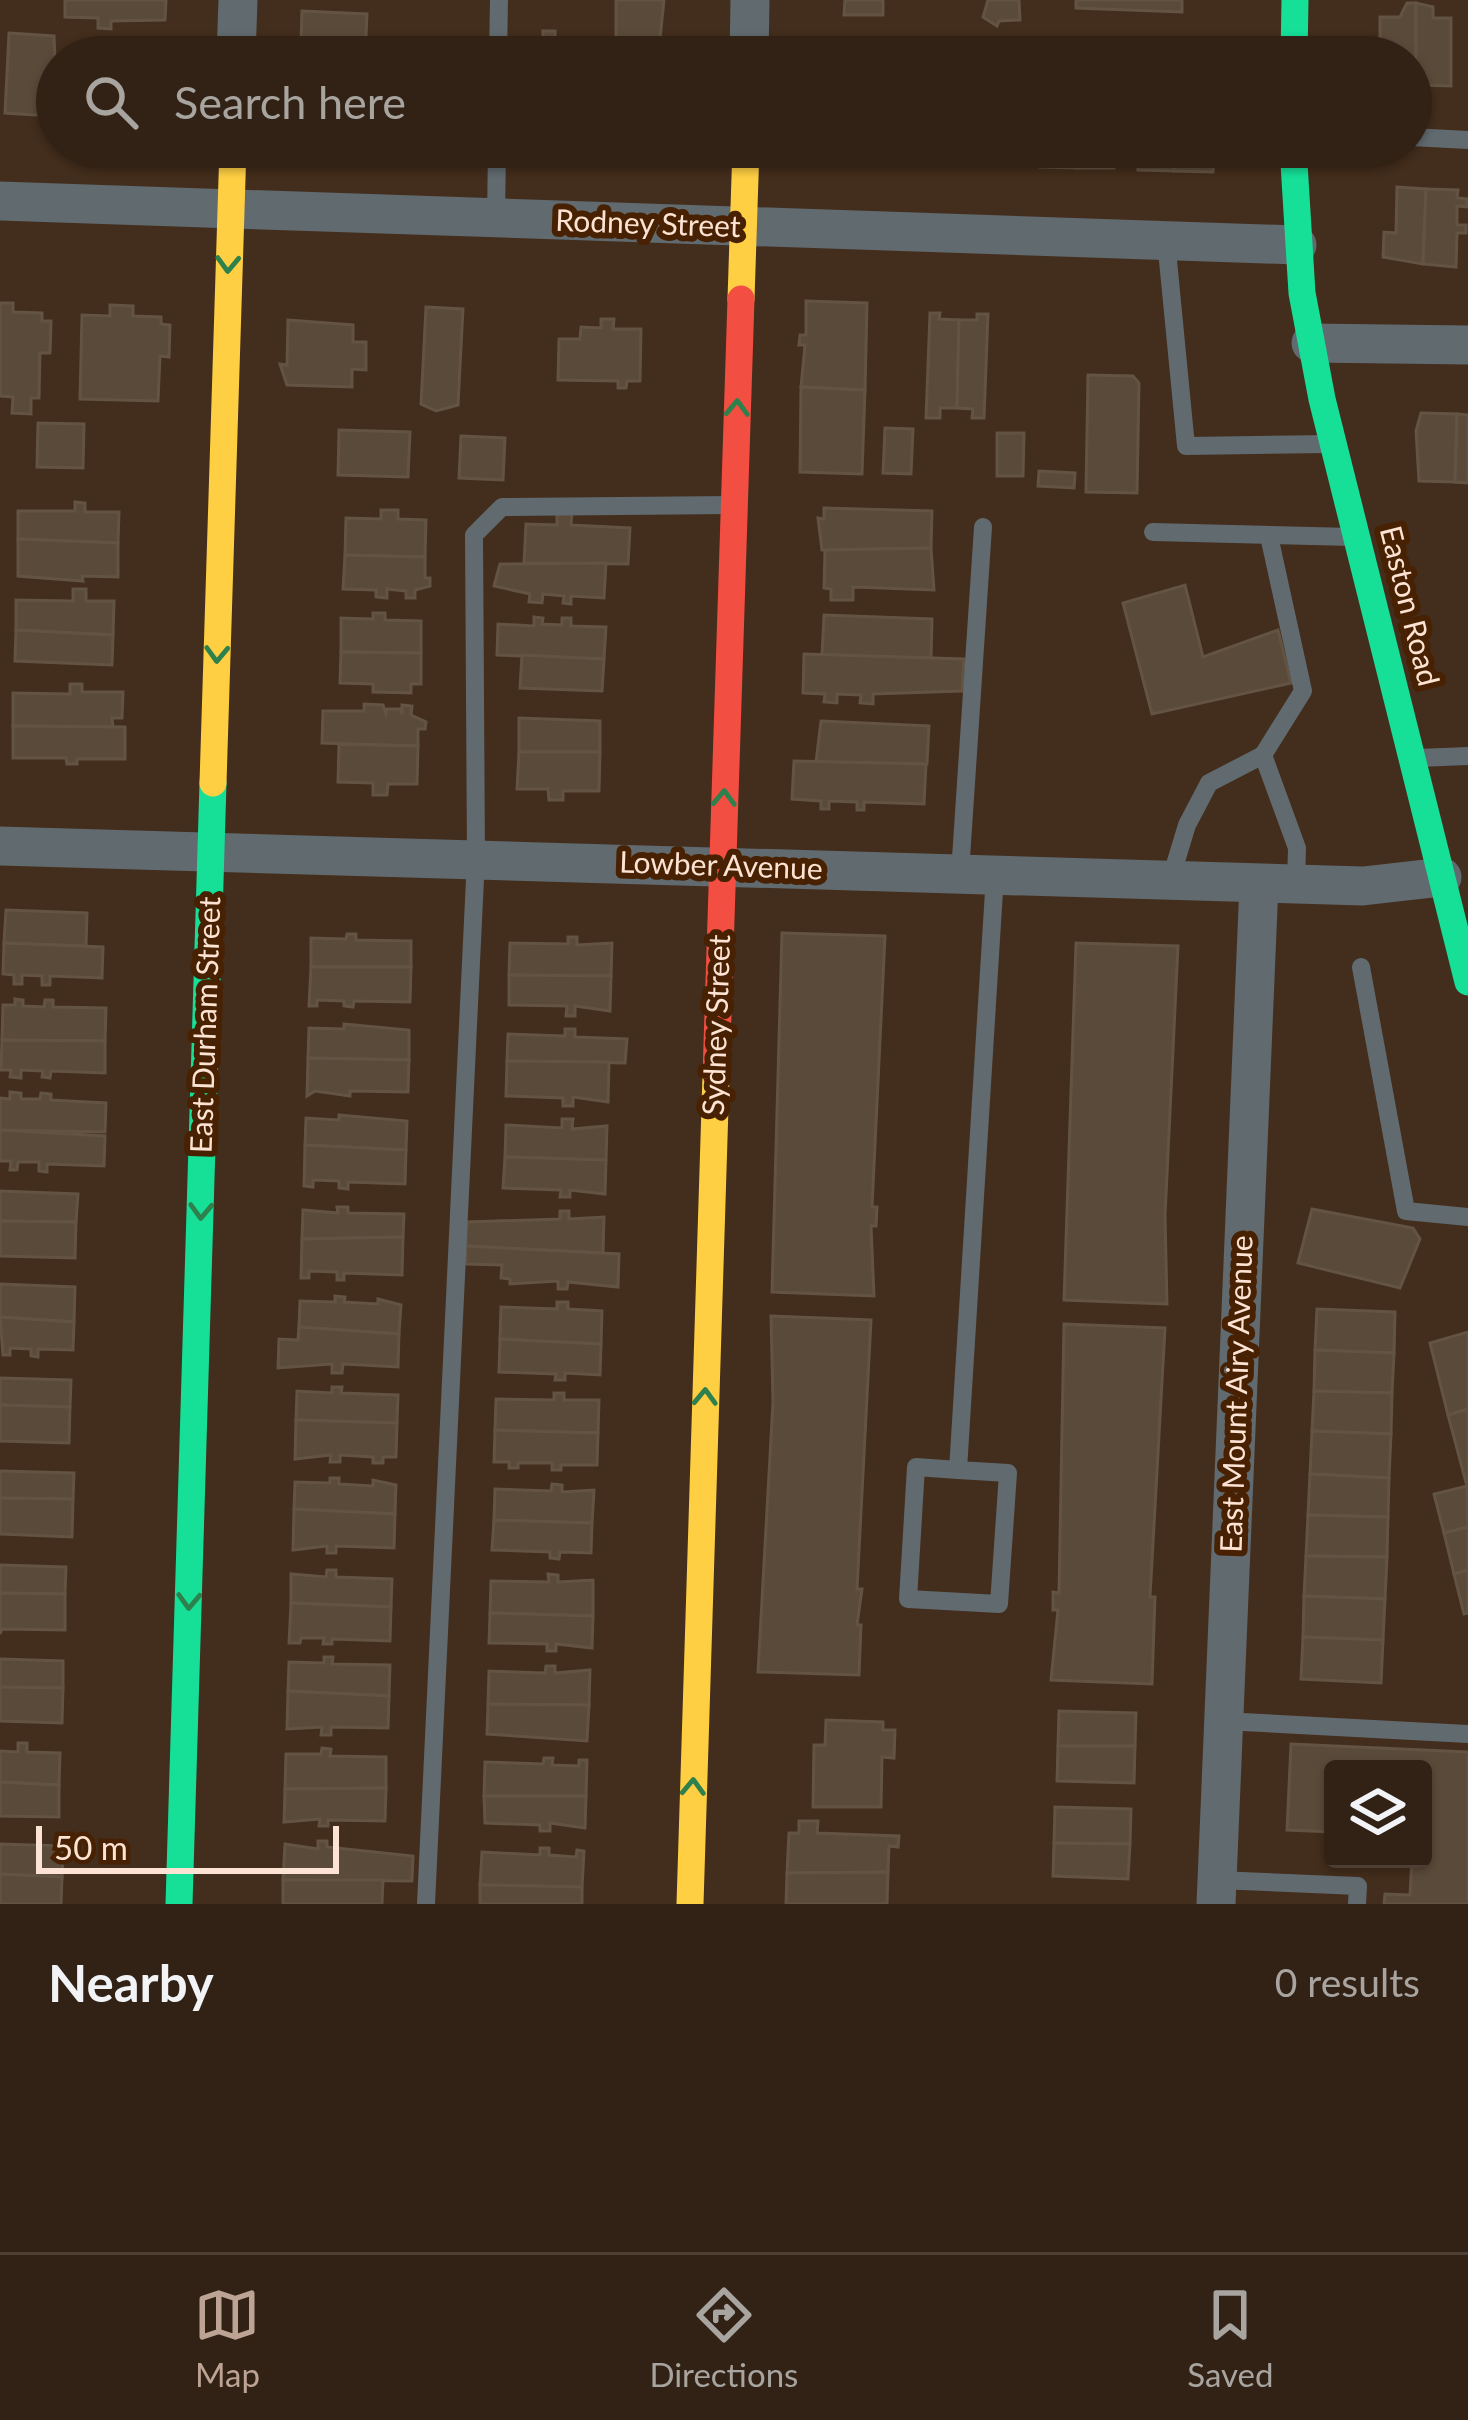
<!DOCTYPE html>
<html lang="en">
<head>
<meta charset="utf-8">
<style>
	body { margin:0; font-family:Lato,sans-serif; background:#3a2a1e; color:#f1f3f6 }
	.controls { position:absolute; right:36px; bottom:36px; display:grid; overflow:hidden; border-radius:12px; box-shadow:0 3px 9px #0004 }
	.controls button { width:108px; height:108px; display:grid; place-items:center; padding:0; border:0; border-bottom:3px solid #4d3f34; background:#322215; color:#f1f3f6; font:60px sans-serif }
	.scale { position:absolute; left:36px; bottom:30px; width:303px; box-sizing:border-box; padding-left:12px; border:6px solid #fde3d3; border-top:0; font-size:33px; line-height:42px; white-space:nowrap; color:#fde3d3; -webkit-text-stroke:9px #472102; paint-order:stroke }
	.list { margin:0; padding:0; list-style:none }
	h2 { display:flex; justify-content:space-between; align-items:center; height:156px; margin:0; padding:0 48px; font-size:51px }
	h2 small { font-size:39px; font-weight:400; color:#a8a4a0 }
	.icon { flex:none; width:66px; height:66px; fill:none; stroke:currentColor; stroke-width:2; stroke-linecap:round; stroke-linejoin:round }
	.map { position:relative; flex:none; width:1468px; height:1904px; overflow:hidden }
	.search { position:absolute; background:#322215; box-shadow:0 3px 9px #0004; left:36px; right:36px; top:36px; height:132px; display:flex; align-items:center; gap:30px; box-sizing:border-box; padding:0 42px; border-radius:66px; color:#a8a4a0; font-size:45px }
	.sheet { height:348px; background:#322215 }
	nav { display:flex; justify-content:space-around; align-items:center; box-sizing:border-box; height:168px; border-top:3px solid #4d3f34; background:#322215; font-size:33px; color:#a8a4a0 }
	nav a { display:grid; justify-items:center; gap:6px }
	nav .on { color:#bca393 }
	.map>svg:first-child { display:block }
</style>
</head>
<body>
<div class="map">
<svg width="1468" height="1904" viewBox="0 0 1468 1904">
	<rect width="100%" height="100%" fill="#432d1c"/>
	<g fill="#5a4a3a" stroke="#635343" stroke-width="3">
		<polygon points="65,0 166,0 165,20 111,21 111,29 98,28 98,18 65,17"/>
		<polygon points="616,0 664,0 659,48 680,49 680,57 616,54"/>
		<polygon points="845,0 883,0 883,15 844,15"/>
		<polygon points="988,0 1019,0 1020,20 999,21 997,26 983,17"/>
		<polygon points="1076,0 1182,0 1182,12 1076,8"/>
		<polygon points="1407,3 1416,3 1416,85 1411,85 1411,57 1380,57 1380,17 1400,17"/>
		<polygon points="1416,3 1433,7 1433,18 1451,18 1451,86 1416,85"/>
		<polygon points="302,11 367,14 365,57 308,57 309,43 301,42"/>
		<polygon points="543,31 555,31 555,38 590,39 589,56 595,57 521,57 521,38 543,38"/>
		<polygon points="9,33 54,36 57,110 50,110 50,116 5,113"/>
		<polygon points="383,38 433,40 432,57 383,57"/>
		<polygon points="808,41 868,43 867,57 808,57"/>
		<polygon points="1042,41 1064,42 1072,48 1072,57 1042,57"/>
		<polygon points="1040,147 1078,147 1077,168 1040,167"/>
		<polygon points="1078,147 1114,147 1114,168 1077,168"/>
		<polygon points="1139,147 1175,147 1174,171 1138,170"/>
		<polygon points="1175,147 1214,147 1213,172 1174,171"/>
		<polygon points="1397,187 1426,189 1423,264 1383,257 1384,232 1396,233"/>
		<polygon points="1426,189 1458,190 1457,198 1467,199 1467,207 1457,206 1457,225 1466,225 1466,233 1457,233 1456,267 1423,264"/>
		<polygon points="806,301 867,303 865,390 801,387 805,345 799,345 800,335 806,335"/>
		<polygon points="0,303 13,303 13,312 42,313 42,321 51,321 50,353 40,353 39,398 31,398 31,414 12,413 13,397 0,396"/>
		<polygon points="110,305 133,306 133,316 161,317 161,324 170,325 169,357 160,356 158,401 80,399 82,315 110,316"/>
		<polygon points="426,307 463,309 458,405 436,411 421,404"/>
		<polygon points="930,313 940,313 939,319 959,320 957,408 940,408 940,418 926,418"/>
		<polygon points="977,314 988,314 984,418 972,418 973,409 957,408 959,320 977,320"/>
		<polygon points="601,319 614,319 613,329 641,329 640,381 627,381 626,388 618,388 618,381 558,380 559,339 580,339 581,327 601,328"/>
		<polygon points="288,320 353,325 353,342 366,342 366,370 352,369 352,387 287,385 280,364 287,365"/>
		<polygon points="1088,375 1133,376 1139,383 1137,493 1086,492"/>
		<polygon points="801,387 865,390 862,474 800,472"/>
		<polygon points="1421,413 1457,414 1455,482 1419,481 1416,431"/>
		<polygon points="1457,414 1468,415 1468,483 1455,482"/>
		<polygon points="38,423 84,424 83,468 37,467"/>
		<polygon points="885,428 913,429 911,474 883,473"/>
		<polygon points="339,430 410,432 408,477 338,475"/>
		<polygon points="997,433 1024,433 1023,476 997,476"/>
		<polygon points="461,436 505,438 503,480 459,478"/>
		<polygon points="1039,471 1075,473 1074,488 1038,486"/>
		<polygon points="75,502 85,503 85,512 119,512 118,543 18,539 18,511 75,511"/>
		<polygon points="824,508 932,511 931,548 822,550 818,518 824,519"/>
		<polygon points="381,510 398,510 398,519 426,520 425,557 345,555 346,518 381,519"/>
		<polygon points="557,512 572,512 571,525 630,528 628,564 524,563 526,524 557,525"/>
		<polygon points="18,539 118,543 118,577 82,576 83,581 18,576"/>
		<polygon points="931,548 934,590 853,587 853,600 831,600 831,589 824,588 825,550"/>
		<polygon points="345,555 425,557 425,578 430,578 430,586 415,590 415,598 406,598 406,591 387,589 387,598 376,597 376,590 343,589"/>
		<polygon points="606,563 604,598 571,596 571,604 563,603 564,596 543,594 542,603 529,602 530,594 494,586 500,564"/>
		<polygon points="1185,585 1203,657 1278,630 1291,683 1152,714 1123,603"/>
		<polygon points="73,589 86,589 86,601 114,601 113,635 16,630 16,600 73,601"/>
		<polygon points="373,613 385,613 385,620 421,621 421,653 341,652 341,618 373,619"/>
		<polygon points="824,615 932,619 931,658 822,655"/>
		<polygon points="534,617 543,618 542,624 562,625 562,618 571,618 571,626 606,627 604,659 497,655 498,624 534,626"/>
		<polygon points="16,630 113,635 112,665 15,661"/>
		<polygon points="341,652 421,653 421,684 411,684 411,693 373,692 373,684 340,683"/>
		<polygon points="804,654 964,659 962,691 873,694 873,704 860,703 861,695 837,694 837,703 824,702 825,694 803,693"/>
		<polygon points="522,655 604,659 602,691 520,688"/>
		<polygon points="70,684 82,684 82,692 123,692 122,718 112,718 113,727 13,726 13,693 70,694"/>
		<polygon points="364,704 383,705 386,714 387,709 400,709 402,714 402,705 412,706 411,715 426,722 425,729 418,729 418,746 322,743 323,711 364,711"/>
		<polygon points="519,718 600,721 600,752 519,752"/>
		<polygon points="821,721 929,726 927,764 816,762"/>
		<polygon points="13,726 125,727 125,759 77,759 77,764 67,764 66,758 13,758"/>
		<polygon points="339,744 418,746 417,784 388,784 387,795 373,795 373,783 338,782"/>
		<polygon points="519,752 600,752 599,791 563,791 563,800 549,800 548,789 517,789"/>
		<polygon points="794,761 926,764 924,804 864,802 864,810 857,810 857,802 829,801 829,809 821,809 821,801 792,799"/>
		<polygon points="6,910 87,913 86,946 4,943"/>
		<polygon points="782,933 885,936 872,1207 877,1207 876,1226 871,1226 874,1296 772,1292"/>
		<polygon points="347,934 356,934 356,940 411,941 411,967 311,967 311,938 346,939"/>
		<polygon points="568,937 577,937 577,945 612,943 611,976 509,975 510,943 568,944"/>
		<polygon points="4,943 103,947 102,978 50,976 50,985 42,985 42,976 22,975 22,984 14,984 14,975 3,974"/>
		<polygon points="1076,943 1178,946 1165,1216 1167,1304 1064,1300"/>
		<polygon points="311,967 411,967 410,1002 354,1001 353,1007 344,1006 344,1001 317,1000 317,1006 309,1006"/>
		<polygon points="509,975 611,976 610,1011 575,1006 575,1016 566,1016 567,1006 509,1005"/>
		<polygon points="15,999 23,1000 23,1006 44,1007 45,1000 53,1000 53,1007 106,1008 105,1041 2,1040 3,1005 15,1005"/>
		<polygon points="344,1024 409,1030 409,1060 308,1058 309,1028 344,1029"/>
		<polygon points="565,1029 575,1029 575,1037 627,1039 625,1063 507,1061 508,1034 565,1036"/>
		<polygon points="2,1040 105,1041 105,1073 51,1071 50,1078 42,1077 43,1071 21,1070 21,1078 10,1077 11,1070 1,1070"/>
		<polygon points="308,1058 409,1060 408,1092 350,1091 350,1096 315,1091 307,1096"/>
		<polygon points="507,1061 609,1062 608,1102 573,1097 573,1106 563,1106 563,1098 506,1096"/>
		<polygon points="10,1092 21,1093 21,1099 40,1099 41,1093 51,1094 51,1100 106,1103 105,1132 0,1130 0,1098 10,1099"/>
		<polygon points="339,1115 407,1121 406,1150 305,1145 306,1118 339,1120"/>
		<polygon points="562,1119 573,1119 572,1129 607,1126 606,1160 505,1157 506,1125 562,1128"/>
		<polygon points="0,1130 105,1136 104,1166 47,1164 47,1172 39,1171 39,1162 18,1162 17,1170 10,1170 11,1161 0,1161"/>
		<polygon points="305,1145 406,1150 405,1184 348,1182 348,1189 339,1188 339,1181 313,1180 313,1187 304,1186"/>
		<polygon points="505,1157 606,1160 605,1194 570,1190 570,1197 560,1197 561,1190 503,1188"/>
		<polygon points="0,1191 78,1194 76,1222 0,1221"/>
		<polygon points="337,1207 348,1207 348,1213 404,1214 403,1237 302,1239 303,1210 338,1213"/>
		<polygon points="1312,1209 1413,1228 1420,1239 1400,1288 1298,1263"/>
		<polygon points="560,1211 569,1211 569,1219 604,1217 603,1253 466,1246 467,1222 560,1219"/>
		<polygon points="0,1221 76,1222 75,1258 0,1256"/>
		<polygon points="403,1237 402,1275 344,1273 344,1280 337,1280 337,1272 309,1271 309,1278 301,1278 302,1239"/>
		<polygon points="466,1246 619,1254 618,1287 568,1282 567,1289 558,1289 558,1281 510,1284 510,1279 501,1278 502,1265 466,1264"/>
		<polygon points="0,1284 75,1287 74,1322 0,1317"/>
		<polygon points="335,1296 345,1297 344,1302 378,1304 378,1299 401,1305 399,1334 299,1327 300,1301 335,1302"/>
		<polygon points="557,1302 568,1302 568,1309 602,1311 601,1344 500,1339 501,1307 557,1309"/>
		<polygon points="1317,1309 1395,1312 1394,1353 1315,1350"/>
		<polygon points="771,1316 871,1320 857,1589 862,1589 857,1625 861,1625 859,1675 758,1672 773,1402"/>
		<polygon points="0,1317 74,1322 73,1350 38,1349 38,1357 31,1356 31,1349 10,1348 10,1355 3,1355"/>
		<polygon points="1064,1324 1165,1328 1150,1597 1155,1597 1152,1684 1051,1680 1058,1610 1053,1610 1053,1592 1059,1593"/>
		<polygon points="299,1327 399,1334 398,1367 343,1364 342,1373 332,1373 332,1364 278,1368 279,1339 298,1340"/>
		<polygon points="1468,1332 1468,1409 1448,1415 1430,1343"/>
		<polygon points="500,1339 601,1344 600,1375 565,1373 565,1380 555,1380 556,1374 499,1372"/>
		<polygon points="1315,1350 1394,1353 1392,1393 1314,1391"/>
		<polygon points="0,1378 71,1380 70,1407 0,1405"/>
		<polygon points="332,1387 342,1387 341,1393 398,1395 397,1423 296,1420 297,1391 332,1393"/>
		<polygon points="1314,1391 1392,1393 1391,1434 1312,1431"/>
		<polygon points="554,1393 564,1393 564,1400 599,1400 598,1433 495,1430 496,1399 554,1400"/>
		<polygon points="0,1405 70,1407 69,1443 0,1441"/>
		<polygon points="1468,1409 1468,1485 1467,1486 1448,1415"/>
		<polygon points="296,1420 397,1423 396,1457 383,1457 383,1463 373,1463 373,1457 340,1455 340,1462 330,1462 331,1455 295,1459"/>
		<polygon points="495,1430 598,1433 597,1465 561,1465 561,1470 552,1470 552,1463 518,1463 518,1468 509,1468 509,1462 494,1462"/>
		<polygon points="1312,1431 1391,1434 1389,1478 1310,1474"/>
		<polygon points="0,1471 74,1473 73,1499 0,1498"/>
		<polygon points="1310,1474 1389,1478 1388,1517 1308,1515"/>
		<polygon points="330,1478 339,1478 339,1484 373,1486 373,1480 396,1485 395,1514 294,1509 295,1482 330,1483"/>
		<polygon points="552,1484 562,1485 562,1492 594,1490 592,1523 494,1520 495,1489 551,1491"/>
		<polygon points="1467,1486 1468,1527 1444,1533 1434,1494"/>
		<polygon points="0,1498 73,1499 72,1537 0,1534"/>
		<polygon points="294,1509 395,1514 394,1548 336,1546 336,1553 327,1553 327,1546 293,1550"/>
		<polygon points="1308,1515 1388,1517 1387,1557 1306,1556"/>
		<polygon points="494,1520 592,1523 591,1553 560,1552 559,1559 550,1558 550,1552 492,1550"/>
		<polygon points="1468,1527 1468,1570 1454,1574 1444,1533"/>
		<polygon points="1306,1556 1387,1557 1385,1599 1304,1596"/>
		<polygon points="0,1565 66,1567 65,1594 0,1593"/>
		<polygon points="327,1570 336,1570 336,1577 392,1579 391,1607 291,1603 291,1574 326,1577"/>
		<polygon points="1468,1570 1468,1613 1464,1614 1454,1574"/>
		<polygon points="548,1574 558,1575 558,1582 593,1580 593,1616 490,1613 491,1581 549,1582"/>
		<polygon points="0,1593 65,1594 65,1630 2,1629 0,1634"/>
		<polygon points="1304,1596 1385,1599 1383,1640 1303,1637"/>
		<polygon points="291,1603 391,1607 390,1641 332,1639 332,1644 323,1644 324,1638 301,1638 300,1643 289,1643"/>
		<polygon points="490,1613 593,1616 592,1648 556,1644 556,1651 547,1651 547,1644 489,1643"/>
		<polygon points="1303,1637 1383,1640 1381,1683 1301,1679"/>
		<polygon points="324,1657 333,1657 332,1664 390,1665 389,1696 288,1691 289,1662 324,1663"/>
		<polygon points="0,1659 63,1661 63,1688 0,1687"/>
		<polygon points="546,1666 555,1666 555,1673 590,1670 589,1705 488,1704 489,1671 545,1673"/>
		<polygon points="0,1687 63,1688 62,1723 0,1721"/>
		<polygon points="288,1691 389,1696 388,1728 331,1727 331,1735 321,1735 322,1727 287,1729"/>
		<polygon points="488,1704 589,1705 587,1741 487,1734"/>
		<polygon points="1059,1711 1136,1713 1135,1746 1058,1746"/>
		<polygon points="826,1720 883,1722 883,1730 895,1730 894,1758 882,1757 881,1807 813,1807 814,1745 825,1745"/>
		<polygon points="18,1743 27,1743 27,1752 60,1753 59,1785 0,1782 0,1751 18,1752"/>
		<polygon points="1291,1744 1468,1752 1468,1904 1384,1904 1385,1894 1410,1895 1412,1859 1423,1859 1423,1769 1333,1769 1333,1832 1287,1830"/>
		<polygon points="1058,1746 1135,1746 1134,1783 1057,1781"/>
		<polygon points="322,1748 331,1749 330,1756 386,1757 386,1788 285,1789 286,1754 321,1754"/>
		<polygon points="544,1758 553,1758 552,1765 579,1766 579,1760 587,1760 586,1796 484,1796 485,1762 543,1764"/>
		<polygon points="0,1782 59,1785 59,1817 0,1816"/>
		<polygon points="386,1788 385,1821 328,1820 328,1826 319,1826 320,1819 284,1822 285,1789"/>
		<polygon points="484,1796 586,1796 585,1828 550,1823 550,1831 540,1831 540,1825 485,1823"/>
		<polygon points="1055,1807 1131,1809 1130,1844 1054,1843"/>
		<polygon points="799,1821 818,1821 817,1833 899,1836 898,1847 889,1846 888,1872 787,1873 789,1833 799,1833"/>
		<polygon points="318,1841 327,1841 327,1847 413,1856 412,1881 283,1880 285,1844 318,1849"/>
		<polygon points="1054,1843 1130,1844 1128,1879 1053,1876"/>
		<polygon points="0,1844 63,1846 62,1877 0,1874"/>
		<polygon points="540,1848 549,1848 549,1855 576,1857 577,1850 584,1851 582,1887 480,1885 482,1852 540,1855"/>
		<polygon points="888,1872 887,1904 786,1904 787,1873"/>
		<polygon points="0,1874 62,1877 61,1904 0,1904"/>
		<polygon points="283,1880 383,1880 382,1904 283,1904"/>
		<polygon points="480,1885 582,1887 582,1904 480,1904"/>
	</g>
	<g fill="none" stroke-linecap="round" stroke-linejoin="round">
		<g stroke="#606a6f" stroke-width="18">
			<polyline points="498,57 499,0"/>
			<polyline points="1411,137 1468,140"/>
			<polyline points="496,219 497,147"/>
			<polyline points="1166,240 1186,446 1329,444"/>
			<polyline points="1153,532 1353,537"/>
			<polyline points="1269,536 1303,691 1263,755 1297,848 1296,885"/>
			<polyline points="1418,758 1468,756"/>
			<polyline points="960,873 983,527"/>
			<polyline points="1170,881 1187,825 1209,783 1263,755"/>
			<polyline points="1361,967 1406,1211 1468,1217"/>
			<polyline points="958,1470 1008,1473 999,1604 908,1599 916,1467 958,1470 995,875"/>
			<polyline points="1223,1721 1468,1734"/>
			<polyline points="1217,1880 1358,1886 1357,1904"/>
			<polyline points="426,1904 476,858 474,535 502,507 732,505"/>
		</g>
		<g stroke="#606a6f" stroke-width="39">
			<polyline points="236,57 238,0"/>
			<polyline points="749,57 750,0"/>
			<polyline points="0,201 1297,245"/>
			<polyline points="1311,343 1468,345"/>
			<polyline points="0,846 1363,886 1442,877"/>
			<polyline points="1216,1904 1259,884"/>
		</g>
		<g stroke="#16e098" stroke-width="27">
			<polyline points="1294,57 1295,0"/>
			<polyline points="1293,147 1302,293 1322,399 1468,982"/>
			<polyline points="179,1904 213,783"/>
		</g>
		<g stroke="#ffcf43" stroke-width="27">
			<polyline points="741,299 746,147"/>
			<polyline points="213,783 233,147"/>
			<polyline points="690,1904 716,1075"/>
		</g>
		<polyline stroke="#f24e42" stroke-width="27" points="716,1075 741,299"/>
	</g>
	<defs><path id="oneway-chevron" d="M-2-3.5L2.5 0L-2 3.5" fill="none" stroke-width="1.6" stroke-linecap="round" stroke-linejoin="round" transform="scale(3)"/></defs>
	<g stroke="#2e804d">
		<use href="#oneway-chevron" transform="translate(228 264) rotate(92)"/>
		<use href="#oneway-chevron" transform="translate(737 408) rotate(-88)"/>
		<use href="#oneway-chevron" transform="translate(217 654) rotate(92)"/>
		<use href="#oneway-chevron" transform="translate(724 798) rotate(-88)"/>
		<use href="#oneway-chevron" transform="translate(201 1211) rotate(92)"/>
		<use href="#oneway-chevron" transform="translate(705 1397) rotate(-88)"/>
		<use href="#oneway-chevron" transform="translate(189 1601) rotate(92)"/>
		<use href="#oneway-chevron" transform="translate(693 1787) rotate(-88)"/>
	</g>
	<g text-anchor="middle" stroke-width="12" stroke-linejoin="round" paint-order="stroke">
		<g font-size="30" fill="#fde3d3" stroke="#472102">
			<text transform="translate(648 224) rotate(2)" y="10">Rodney Street</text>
			<text transform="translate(1409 606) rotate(76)" y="10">Easton Road</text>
			<text transform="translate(721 866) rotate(2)" y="10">Lowber Avenue</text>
			<text transform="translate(206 1025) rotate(-88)" y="10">East Durham Street</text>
			<text transform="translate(717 1025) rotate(-88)" y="10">Sydney Street</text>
			<text transform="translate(1237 1394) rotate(-88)" y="10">East Mount Airy Avenue</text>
		</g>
	</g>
</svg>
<div class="controls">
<button><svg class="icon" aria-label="layers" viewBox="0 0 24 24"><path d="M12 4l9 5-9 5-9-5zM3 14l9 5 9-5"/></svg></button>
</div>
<div class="scale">50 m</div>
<div class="search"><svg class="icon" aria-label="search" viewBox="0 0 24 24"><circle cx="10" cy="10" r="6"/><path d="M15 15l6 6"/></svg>Search here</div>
</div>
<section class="sheet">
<h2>Nearby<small>0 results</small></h2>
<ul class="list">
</ul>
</section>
<nav>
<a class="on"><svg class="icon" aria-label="map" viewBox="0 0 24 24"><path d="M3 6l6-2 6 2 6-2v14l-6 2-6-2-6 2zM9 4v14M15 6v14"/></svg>Map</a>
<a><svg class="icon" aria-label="directions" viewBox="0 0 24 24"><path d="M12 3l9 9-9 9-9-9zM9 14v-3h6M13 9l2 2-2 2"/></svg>Directions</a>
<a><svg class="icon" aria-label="saved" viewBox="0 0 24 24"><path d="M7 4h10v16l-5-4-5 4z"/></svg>Saved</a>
</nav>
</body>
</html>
